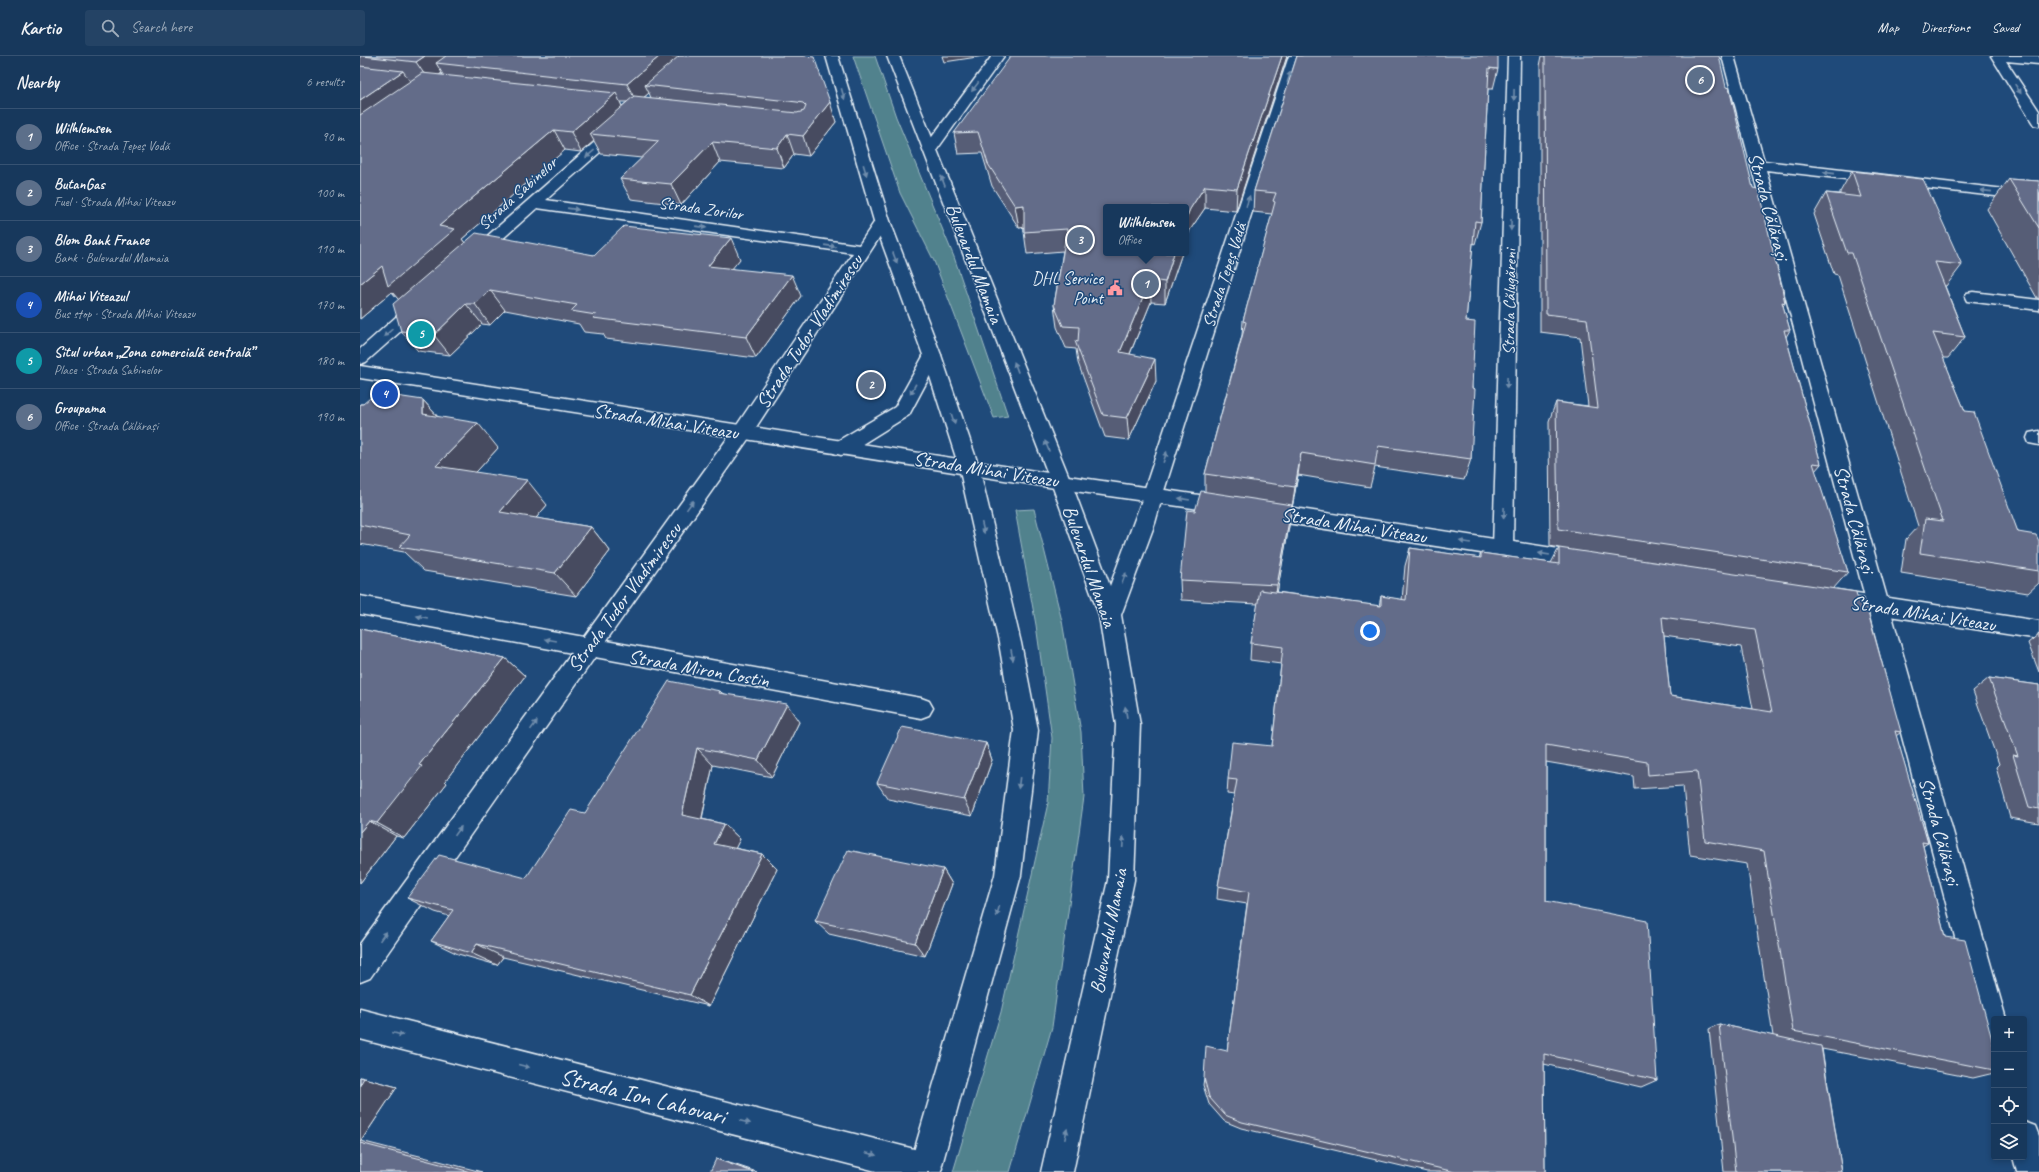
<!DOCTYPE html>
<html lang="en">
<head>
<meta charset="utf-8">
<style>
	body { margin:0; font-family:Caveat,sans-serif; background:#244365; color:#f1f3f6 }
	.controls { position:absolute; right:12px; bottom:12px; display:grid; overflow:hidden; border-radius:4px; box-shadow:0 2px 6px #0003 }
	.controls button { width:36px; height:36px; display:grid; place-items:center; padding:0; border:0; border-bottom:1px solid #365272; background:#17385c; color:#f1f3f6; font:20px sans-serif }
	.you { position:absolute; left:1010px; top:575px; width:14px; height:14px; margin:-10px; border:3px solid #fff; border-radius:50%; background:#1a73e8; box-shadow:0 0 0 6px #1a73e833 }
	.badge { display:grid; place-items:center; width:26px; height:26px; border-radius:50%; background:#bca0f2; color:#fff; font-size:13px; font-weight:700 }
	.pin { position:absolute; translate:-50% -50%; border:2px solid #fff; box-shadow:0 1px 4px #0006 }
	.popup { position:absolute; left:743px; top:148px; width:86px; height:52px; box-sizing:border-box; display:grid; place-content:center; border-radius:4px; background:#17385c; filter:drop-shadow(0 1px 3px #0005); font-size:13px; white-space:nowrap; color:#9eacbb }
	.popup b { font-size:15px; color:#f1f3f6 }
	.popup::after { content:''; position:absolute; left:50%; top:100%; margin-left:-8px; border:8px solid transparent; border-top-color:#17385c }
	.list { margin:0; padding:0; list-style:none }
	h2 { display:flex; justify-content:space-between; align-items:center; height:52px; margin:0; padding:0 16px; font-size:17px }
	h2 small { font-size:13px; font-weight:400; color:#9eacbb }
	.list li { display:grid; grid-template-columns:26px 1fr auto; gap:12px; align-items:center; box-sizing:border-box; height:56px; padding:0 16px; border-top:1px solid #365272 }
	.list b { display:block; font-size:15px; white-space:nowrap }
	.list p { margin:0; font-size:13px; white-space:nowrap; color:#9eacbb }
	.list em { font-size:13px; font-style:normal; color:#9eacbb }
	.icon { flex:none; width:22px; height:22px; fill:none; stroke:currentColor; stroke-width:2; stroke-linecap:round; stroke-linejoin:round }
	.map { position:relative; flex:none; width:1679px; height:1116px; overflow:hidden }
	header { display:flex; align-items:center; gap:24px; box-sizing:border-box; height:56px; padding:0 20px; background:#17385c; border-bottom:1px solid #365272 }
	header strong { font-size:19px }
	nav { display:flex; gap:22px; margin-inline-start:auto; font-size:14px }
	.search { width:280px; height:36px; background:#244365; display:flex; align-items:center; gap:10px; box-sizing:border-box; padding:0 14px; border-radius:4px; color:#9eacbb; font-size:15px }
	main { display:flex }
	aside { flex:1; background:#17385c }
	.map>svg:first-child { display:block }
</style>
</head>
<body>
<header>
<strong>Kartio</strong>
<div class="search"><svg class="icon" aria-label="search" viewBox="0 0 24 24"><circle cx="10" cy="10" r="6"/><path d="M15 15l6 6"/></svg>Search here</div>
<nav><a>Map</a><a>Directions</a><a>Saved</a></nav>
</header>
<main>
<aside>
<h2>Nearby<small>6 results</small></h2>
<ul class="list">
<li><span class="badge" style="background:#5c6f8a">1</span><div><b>Wilhlemsen</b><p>Office · Strada Țepeș Vodă</p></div><em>90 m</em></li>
<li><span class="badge" style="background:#5c6f8a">2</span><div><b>ButanGas</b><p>Fuel · Strada Mihai Viteazu</p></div><em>100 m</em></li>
<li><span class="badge" style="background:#5c6f8a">3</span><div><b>Blom Bank France</b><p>Bank · Bulevardul Mamaia</p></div><em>110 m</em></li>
<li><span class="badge" style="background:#1a4fb4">4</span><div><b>Mihai Viteazul</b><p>Bus stop · Strada Mihai Viteazu</p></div><em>170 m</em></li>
<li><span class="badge" style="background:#0f9aa8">5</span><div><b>Situl urban „Zona comercială centrală”</b><p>Place · Strada Sabinelor</p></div><em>180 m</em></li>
<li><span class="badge" style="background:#5c6f8a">6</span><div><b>Groupama</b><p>Office · Strada Călărași</p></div><em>190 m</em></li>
</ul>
</aside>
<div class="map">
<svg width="1679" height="1116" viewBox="0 0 1679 1116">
	<rect width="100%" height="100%" fill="#1f4a7a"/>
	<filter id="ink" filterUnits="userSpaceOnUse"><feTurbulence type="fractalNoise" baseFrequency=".025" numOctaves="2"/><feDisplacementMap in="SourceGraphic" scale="8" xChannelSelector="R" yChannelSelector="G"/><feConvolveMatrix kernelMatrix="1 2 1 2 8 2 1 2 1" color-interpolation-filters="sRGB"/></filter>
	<g filter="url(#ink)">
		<g fill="#51828d" stroke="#9cbac2">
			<polygon points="493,0 515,0 536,61 594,201 648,360 634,362 574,205 540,137"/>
			<polygon points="674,453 702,565 721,676 724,741 692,971 650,1116 593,1116 641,956 688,747 692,682 676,569 655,454"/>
		</g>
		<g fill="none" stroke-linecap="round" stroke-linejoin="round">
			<g stroke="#e8f1f8" stroke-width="3">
				<g id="service">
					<polygon points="1613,236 1679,244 1679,254 1607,245 1605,241 1607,237"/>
					<polygon points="572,293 578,295 581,299 549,359 488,397 481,399 474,397 471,392 474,387 535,351 566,295"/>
					<polygon points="1679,375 1679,389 1669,387 1667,382 1669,377"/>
				</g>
			</g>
			<g stroke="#e8f1f8" stroke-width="3">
				<g id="minor">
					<polygon points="632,0 644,0 576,95 566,95 564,92 566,89"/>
					<polygon points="929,0 941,0 803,438 800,443 793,445 786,443 783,438"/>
					<polygon points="1148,0 1160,0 1153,492 1150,498 1143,500 1136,498 1133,492"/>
					<polygon points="1362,0 1374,0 1404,105 1679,137 1679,145 1406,114 1646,963 1634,963 1634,987 1624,982 1619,972"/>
					<polygon points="1631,0 1679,0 1679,8 1646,5 1679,55 1679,70 1674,69 1672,66"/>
					<polygon points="259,68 264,69 266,72 264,75 186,144 499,189 517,162 527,162 530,165 389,382 246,585 561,642 569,645 573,652 569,659 561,662 235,601 10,922 0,926 0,888 212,597 0,558 0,540 224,581 375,372 493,197 177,152 120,203 108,203 106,200 108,197 254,69"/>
					<polygon points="62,242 68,243 70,247 68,251 6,306 0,308 0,293 56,243"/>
					<polygon points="0,953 566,1096 577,1101 582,1112 580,1116 520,1116 0,983"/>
					<polygon points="1664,1066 1675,1070 1679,1080 1679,1116 1657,1116 1653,1101 1664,1101"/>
				</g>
			</g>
			<g stroke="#e8f1f8" stroke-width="3">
				<g id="tertiary">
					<polygon points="0,310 701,419 867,443 874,445 877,450 874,455 867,457 701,433 0,322"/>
					<polygon points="901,447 1225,497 1232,499 1236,505 1232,511 1225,513 901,463 894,460 891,455 894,450"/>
					<polygon points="1477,534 1679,565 1679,583 1477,552 1469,549 1466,543 1469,537"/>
				</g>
			</g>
			<g stroke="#e8f1f8" stroke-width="3">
				<g id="secondary">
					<polygon points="466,0 478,0 530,165 581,299 619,411 661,587 678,674 661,819 580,1116 548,1116 635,819 654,674 639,587 599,411 563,299 514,165"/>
					<polygon points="527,0 539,0 711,426 750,530 786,433 793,431 800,433 803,438 795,467 761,559 780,669 774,824 713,1116 681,1116 748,824 756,669 739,559 691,426"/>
				</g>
			</g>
			<use href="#service" fill="#1f4a7a" fill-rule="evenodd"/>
			<use href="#minor" fill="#1f4a7a" fill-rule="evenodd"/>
			<use href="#tertiary" fill="#1f4a7a" fill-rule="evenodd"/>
			<use href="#secondary" fill="#1f4a7a" fill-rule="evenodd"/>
		</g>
		<g fill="#565d76" stroke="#e8f1f8" fill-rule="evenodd">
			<path d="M0,0H445L476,66L449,100L434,98L424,112L360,106L321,149L271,143L260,123L282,102L241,98L234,85L221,96L205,94L102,183L105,187L234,199L380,203L372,212L441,240L396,302L246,283L243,278L224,276L219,268L145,254L130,269L122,268L90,299L58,295L41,275L39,244L32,236L0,263ZM82,17L83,19H78ZM289,37L291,42L284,41ZM260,46H267L262,50Z"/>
			<polygon points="927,0 876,155 845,152 830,174 746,197 822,197 805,247 791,246 770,298 796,325 769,384 745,381 718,307 716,293 706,292 697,271 694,249 703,195 667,198 664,176 664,171 659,172 632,130 622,97 598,98 594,77"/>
			<path d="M937,0L1138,13L1133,33H1128L1121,166L1115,188L1113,187L1106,265L1112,332L1111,403L1104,424L1015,411L1010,431L938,419L932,452H931L929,470L917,536L1019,550L1021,540L1042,544L1045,510L1050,492L1119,502L1121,497L1191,507L1199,492L1190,490L1189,365L1196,346L1228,350L1220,281L1180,276V10L1182,0L1366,31L1393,132L1425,247L1423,250L1430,274L1426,281L1461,408L1455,415L1488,516L1473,533L1541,676L1536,680L1568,787L1563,790L1585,881L1634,991V1017L1613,1022L1462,993L1482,1116H1364L1349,973L1359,968L1413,980L1387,808L1330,799L1323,730L1275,733L1274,721L1186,706V845L1297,1024L1281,1031L1184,1008L1185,1116H1067L881,1072L864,1065L849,1048L843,1029L844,1022L867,995L887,848L857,843L858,830L874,739L867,738L868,723L912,690L921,608L890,604L891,587L898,548L821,544L820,524L835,455L845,436V418L882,279L883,265L912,158L893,156L894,135ZM1304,580L1381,591L1393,653L1310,640Z"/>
			<polygon points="1492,115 1602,209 1586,230 1585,230 1605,281 1588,302 1583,302 1605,355 1658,476 1679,515 1679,527 1668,537 1541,517 1546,483 1558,470 1478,219 1474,218 1454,158 1466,137 1480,138 1480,136"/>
			<polygon points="1649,123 1679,125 1679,243 1677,242 1627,153"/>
			<polygon points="63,344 78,361 138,392 116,416 187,449 176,462 231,471 250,495 216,540 64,515 44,496 0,488 0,348 3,348"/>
			<polygon points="0,573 145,602 165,620 85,725 87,727 44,782 36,780 0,827"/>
			<polygon points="1679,578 1679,616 1668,587"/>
			<polygon points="1629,622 1679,629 1679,767 1650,762 1636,711 1639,708 1613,635"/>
			<polygon points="360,635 362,637 439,666 412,721 353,709 342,763 364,768 380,783 375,792 402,798 417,813 349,950 143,901 137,909 98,898 71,885 89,860 75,856 47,842 166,822 225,757"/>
			<polygon points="626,687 632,704 612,760 528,743 517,727"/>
			<polygon points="583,813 592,828 565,900 469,878 455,865"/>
			<polygon points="0,1021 37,1031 1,1085 122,1116 0,1116"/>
		</g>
		<g fill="#464c60" stroke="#e8f1f8">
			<polygon points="65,0 105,0 76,7 82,17 69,25 56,6"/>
			<polygon points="300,0 331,0 285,29 289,37 277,47 267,28"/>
			<polygon points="582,0 624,0 584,6"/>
			<polygon points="922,0 927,0 876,155 877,133"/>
			<polygon points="43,15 56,34 0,73 0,44"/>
			<polygon points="256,37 265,57 230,78 234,85 221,96 211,76"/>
			<polygon points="470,46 476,66 449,100 443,80"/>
			<polygon points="194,74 205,94 102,183 110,194 45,251 32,236 0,263 0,228 22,210 79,170"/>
			<polygon points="427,78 434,98 424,112 417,92"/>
			<polygon points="352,86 360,106 321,149 311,128"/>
			<polygon points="845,130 845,152 830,174 826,186 826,163 830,153"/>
			<polygon points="664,149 667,171 659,172 655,150"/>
			<polygon points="371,182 380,203 358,230 348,210"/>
			<polygon points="814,197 822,197 805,247 805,226"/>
			<polygon points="432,219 441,240 396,302 386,281"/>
			<polygon points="790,224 791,246 762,317 760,296"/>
			<polygon points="130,234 145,254 130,269 115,248"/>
			<polygon points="106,248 122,268 90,299 74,279"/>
			<polygon points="795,303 796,325 769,384 767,362"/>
			<polygon points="63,344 85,369 63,358"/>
			<polygon points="118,367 138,392 99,435 76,410"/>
			<polygon points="941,397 938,419 932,452 935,431"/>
			<polygon points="167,424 187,449 161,480 140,456"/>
			<polygon points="932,449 929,470 915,549 917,529"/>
			<polygon points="231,471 250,495 216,540 195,517"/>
			<polygon points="145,602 165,620 85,725 87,727 44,782 17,767 59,709"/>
			<polygon points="427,648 439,666 412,721 398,704"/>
			<polygon points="626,687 632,704 612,760 604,744"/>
			<polygon points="337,692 353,709 339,775 322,759"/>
			<polygon points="9,765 36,780 0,827 0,776"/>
			<polygon points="364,768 380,783 370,803 354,788"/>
			<polygon points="402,798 417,813 349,950 330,939"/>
			<polygon points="583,813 592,828 565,900 555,887"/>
			<polygon points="117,888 143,901 137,909 111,897"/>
			<polygon points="0,1021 37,1031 1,1085 0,1084"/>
			<polygon points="356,1103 376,1109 397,1116 393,1116"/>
		</g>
		<g fill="#646c89" stroke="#e8f1f8" fill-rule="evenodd">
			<polygon points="3,0 65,0 56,6"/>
			<polygon points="86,0 300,0 267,28 76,7"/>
			<polygon points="319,0 445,0 454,1 470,46 443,80 427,78 417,92 352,86 311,128 260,123 299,85 230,78 274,40 437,57 444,55 446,50 443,47 437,46 285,29"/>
			<polygon points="651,0 922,0 877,133 845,130 830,153 826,163 826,151 746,151 746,197 814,197 805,226 790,224 760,296 795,303 767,362 743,359 715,285 718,286 719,271 703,270 694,249 707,173 664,176 664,149 655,150 628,108 618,76 594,77"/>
			<polygon points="937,0 1138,0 1138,13 1129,12 1121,166 1115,165 1106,265 1115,266 1112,332 1115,333 1111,403 1018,390 1015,409 941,397 935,431 845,418 886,266 883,265 915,146 913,145 916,137 894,135"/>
			<polygon points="1185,0 1359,0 1366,31 1369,32 1393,132 1398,133 1422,232 1425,247 1422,246 1430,274 1424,274 1461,408 1453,407 1488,516 1198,473 1196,346 1238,352 1227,263 1186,258"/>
			<polygon points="0,10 43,15 0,44"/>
			<polygon points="62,17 256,37 211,76 194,74 79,170 95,173 28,230 22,210 0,228 0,59"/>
			<polygon points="1492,115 1562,123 1564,125 1602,209 1575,206 1605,281 1573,277 1605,355 1614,356 1658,476 1676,479 1679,485 1679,515 1560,497 1565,463 1583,465 1492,197 1487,197 1466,137 1501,141"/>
			<polygon points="1649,123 1679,125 1679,172"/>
			<polygon points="264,170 371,182 348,210 432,219 386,281 233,262 236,259 211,255 217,249 130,234 115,248 106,248 74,279 41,275 33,248 116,177 234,199"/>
			<polygon points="16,337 63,344 63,358 118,367 76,410 167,424 140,456 231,471 195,517 39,491 50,479 0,469 0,348 3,348"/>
			<polygon points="841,435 932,449 917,529 820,524 827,454 835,455"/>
			<path d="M1050,492L1121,502V497L1199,508V492L1496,536L1497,541L1504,542L1541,676L1535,675L1568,787L1562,786L1585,881L1605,884L1634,991V1014L1433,975L1404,795L1345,785L1337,715L1288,719L1287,706L1186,689V845L1287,865L1297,1024L1184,998L1185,1116H1095L882,1066L865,1059L849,1041L844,1022L846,990L867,995L889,836L858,830L877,724L868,723L872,686L912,690L923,591L891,587L900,534L1021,550V540L1046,544ZM1302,561L1395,574L1412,656L1310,640Z"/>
			<polygon points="0,573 145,602 59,709 62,710 17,767 9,765 0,776"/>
			<polygon points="1629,622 1679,629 1679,753 1669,751 1653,699 1658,700"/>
			<polygon points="309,625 360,635 359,637 427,648 398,704 337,692 322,759 364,768 354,788 402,798 330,939 117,888 111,897 71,885 93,854 47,842 79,799 166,822 211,754 225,757"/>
			<polygon points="542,671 626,687 604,744 517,727"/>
			<polygon points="488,794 583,813 555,887 455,865"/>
			<polygon points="1359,968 1461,990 1482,1116 1376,1116"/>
			<polygon points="0,1021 4,1022 0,1029"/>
			<polygon points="0,1087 111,1116 0,1116"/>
			<polygon points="356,1103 393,1116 350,1116"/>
		</g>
		<defs><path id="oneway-solid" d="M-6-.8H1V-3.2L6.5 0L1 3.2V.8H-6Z"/></defs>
		<g fill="#6f8dac">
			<use href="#oneway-solid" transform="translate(929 21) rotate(-72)"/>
			<use href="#oneway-solid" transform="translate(615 31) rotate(127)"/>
			<use href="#oneway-solid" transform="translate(1658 33) rotate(57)"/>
			<use href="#oneway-solid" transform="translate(483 38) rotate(74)"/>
			<use href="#oneway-solid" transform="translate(1154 39) rotate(91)"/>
			<use href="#oneway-solid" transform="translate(230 98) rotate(139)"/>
			<use href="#oneway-solid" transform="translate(505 114) rotate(73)"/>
			<use href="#oneway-solid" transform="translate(1469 117) rotate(-174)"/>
			<use href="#oneway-solid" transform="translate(583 125) rotate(-111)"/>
			<use href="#oneway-solid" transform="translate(1626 135) rotate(-174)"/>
			<use href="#oneway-solid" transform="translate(888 145) rotate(-72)"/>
			<use href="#oneway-solid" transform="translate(213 153) rotate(8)"/>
			<use href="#oneway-solid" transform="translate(1151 169) rotate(91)"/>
			<use href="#oneway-solid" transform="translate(341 171) rotate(8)"/>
			<use href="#oneway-solid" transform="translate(470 190) rotate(8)"/>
			<use href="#oneway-solid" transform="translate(535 202) rotate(69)"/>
			<use href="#oneway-solid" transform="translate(28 277) rotate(138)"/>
			<use href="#oneway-solid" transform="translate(656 311) rotate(-111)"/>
			<use href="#oneway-solid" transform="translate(1147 327) rotate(91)"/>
			<use href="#oneway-solid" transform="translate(553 333) rotate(119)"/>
			<use href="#oneway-solid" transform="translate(593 363) rotate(72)"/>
			<use href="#oneway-solid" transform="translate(687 390) rotate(-112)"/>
			<use href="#oneway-solid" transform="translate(805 401) rotate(-72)"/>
			<use href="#oneway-solid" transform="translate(824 443) rotate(-171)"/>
			<use href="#oneway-solid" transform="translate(330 449) rotate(-54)"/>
			<use href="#oneway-solid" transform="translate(1144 457) rotate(91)"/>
			<use href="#oneway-solid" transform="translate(623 472) rotate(77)"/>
			<use href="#oneway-solid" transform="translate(1105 486) rotate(-171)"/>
			<use href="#oneway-solid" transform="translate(1184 498) rotate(-171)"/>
			<use href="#oneway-solid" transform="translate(764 522) rotate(-69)"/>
			<use href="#oneway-solid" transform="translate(62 561) rotate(-170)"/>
			<use href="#oneway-solid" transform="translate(190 584) rotate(-170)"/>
			<use href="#oneway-solid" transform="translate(652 599) rotate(80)"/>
			<use href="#oneway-solid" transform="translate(766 656) rotate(-99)"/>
			<use href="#oneway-solid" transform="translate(174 669) rotate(-55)"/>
			<use href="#oneway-solid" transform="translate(659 727) rotate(97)"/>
			<use href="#oneway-solid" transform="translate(98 775) rotate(-55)"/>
			<use href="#oneway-solid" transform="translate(763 786) rotate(-87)"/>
			<use href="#oneway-solid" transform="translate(638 855) rotate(106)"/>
			<use href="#oneway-solid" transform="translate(23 880) rotate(-55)"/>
			<use href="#oneway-solid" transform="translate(38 978) rotate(14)"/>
			<use href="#oneway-solid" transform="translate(164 1010) rotate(14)"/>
			<use href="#oneway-solid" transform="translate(385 1066) rotate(14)"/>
			<use href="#oneway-solid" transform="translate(706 1078) rotate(-78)"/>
			<use href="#oneway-solid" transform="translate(511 1098) rotate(14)"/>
		</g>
	</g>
	<defs>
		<g id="civic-bare" transform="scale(1.2)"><path d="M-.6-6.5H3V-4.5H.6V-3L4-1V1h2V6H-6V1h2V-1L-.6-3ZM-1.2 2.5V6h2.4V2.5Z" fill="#ff9aa2" stroke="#1f4a7a" stroke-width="2.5" paint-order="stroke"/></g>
	</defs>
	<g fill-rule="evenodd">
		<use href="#civic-bare" x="755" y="232"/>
	</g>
	<g text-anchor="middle" stroke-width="3" stroke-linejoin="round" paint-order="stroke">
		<g font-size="17" fill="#e8f1f8" stroke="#1f4a7a">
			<text transform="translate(157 137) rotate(-42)" y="6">Strada Sabinelor</text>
			<text transform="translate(341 152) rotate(8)" y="6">Strada Zorilor</text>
			<text transform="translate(864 219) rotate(-72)" y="6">Strada Țepeș Vodă</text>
			<text transform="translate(1149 246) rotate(-89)" y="6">Strada Călugăreni</text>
		</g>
		<g font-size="17" fill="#e8f1f8" stroke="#1f4a7a" text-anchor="end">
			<text x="743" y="228">DHL Service<tspan x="743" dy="20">Point</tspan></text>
		</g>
		<g font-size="20" fill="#e8f1f8" stroke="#1f4a7a">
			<text transform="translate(1409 150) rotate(75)" y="7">Strada Călărași</text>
			<text transform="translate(615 207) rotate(69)" y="7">Bulevardul Mamaia</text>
			<text transform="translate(449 275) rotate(-57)" y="7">Strada Tudor Vladimirescu</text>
			<text transform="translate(306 365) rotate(9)" y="7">Strada Mihai Viteazu</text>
			<text transform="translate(626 413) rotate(9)" y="7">Strada Mihai Viteazu</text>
			<text transform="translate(1495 463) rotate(75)" y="7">Strada Călărași</text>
			<text transform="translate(994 469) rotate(9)" y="7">Strada Mihai Viteazu</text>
			<text transform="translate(730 510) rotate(71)" y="7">Bulevardul Mamaia</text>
			<text transform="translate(264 541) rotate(-54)" y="7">Strada Tudor Vladimirescu</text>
			<text transform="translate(1563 557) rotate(9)" y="7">Strada Mihai Viteazu</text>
			<text transform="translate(339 612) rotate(10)" y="7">Strada Miron Costin</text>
			<text transform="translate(1580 775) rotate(75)" y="7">Strada Călărași</text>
			<text transform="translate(748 875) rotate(-79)" y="7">Bulevardul Mamaia</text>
		</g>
		<g font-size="24" fill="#e8f1f8" stroke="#1f4a7a">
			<text transform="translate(283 1040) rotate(14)" y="8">Strada Ion Lahovari</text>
		</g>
	</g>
</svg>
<div class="controls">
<button>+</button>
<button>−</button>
<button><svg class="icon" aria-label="locate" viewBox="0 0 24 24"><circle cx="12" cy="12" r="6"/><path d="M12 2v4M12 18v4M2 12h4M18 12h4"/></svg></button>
<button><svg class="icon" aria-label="layers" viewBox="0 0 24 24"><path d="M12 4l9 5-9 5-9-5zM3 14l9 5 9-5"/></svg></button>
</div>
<div class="you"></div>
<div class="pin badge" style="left:786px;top:228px;background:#5c6f8a">1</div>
<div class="popup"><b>Wilhlemsen</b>Office</div>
<div class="pin badge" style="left:511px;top:329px;background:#5c6f8a">2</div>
<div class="pin badge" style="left:720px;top:184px;background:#5c6f8a">3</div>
<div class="pin badge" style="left:25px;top:338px;background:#1a4fb4">4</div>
<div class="pin badge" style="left:61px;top:278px;background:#0f9aa8">5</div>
<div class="pin badge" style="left:1340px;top:24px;background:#5c6f8a">6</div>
</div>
</main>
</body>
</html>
